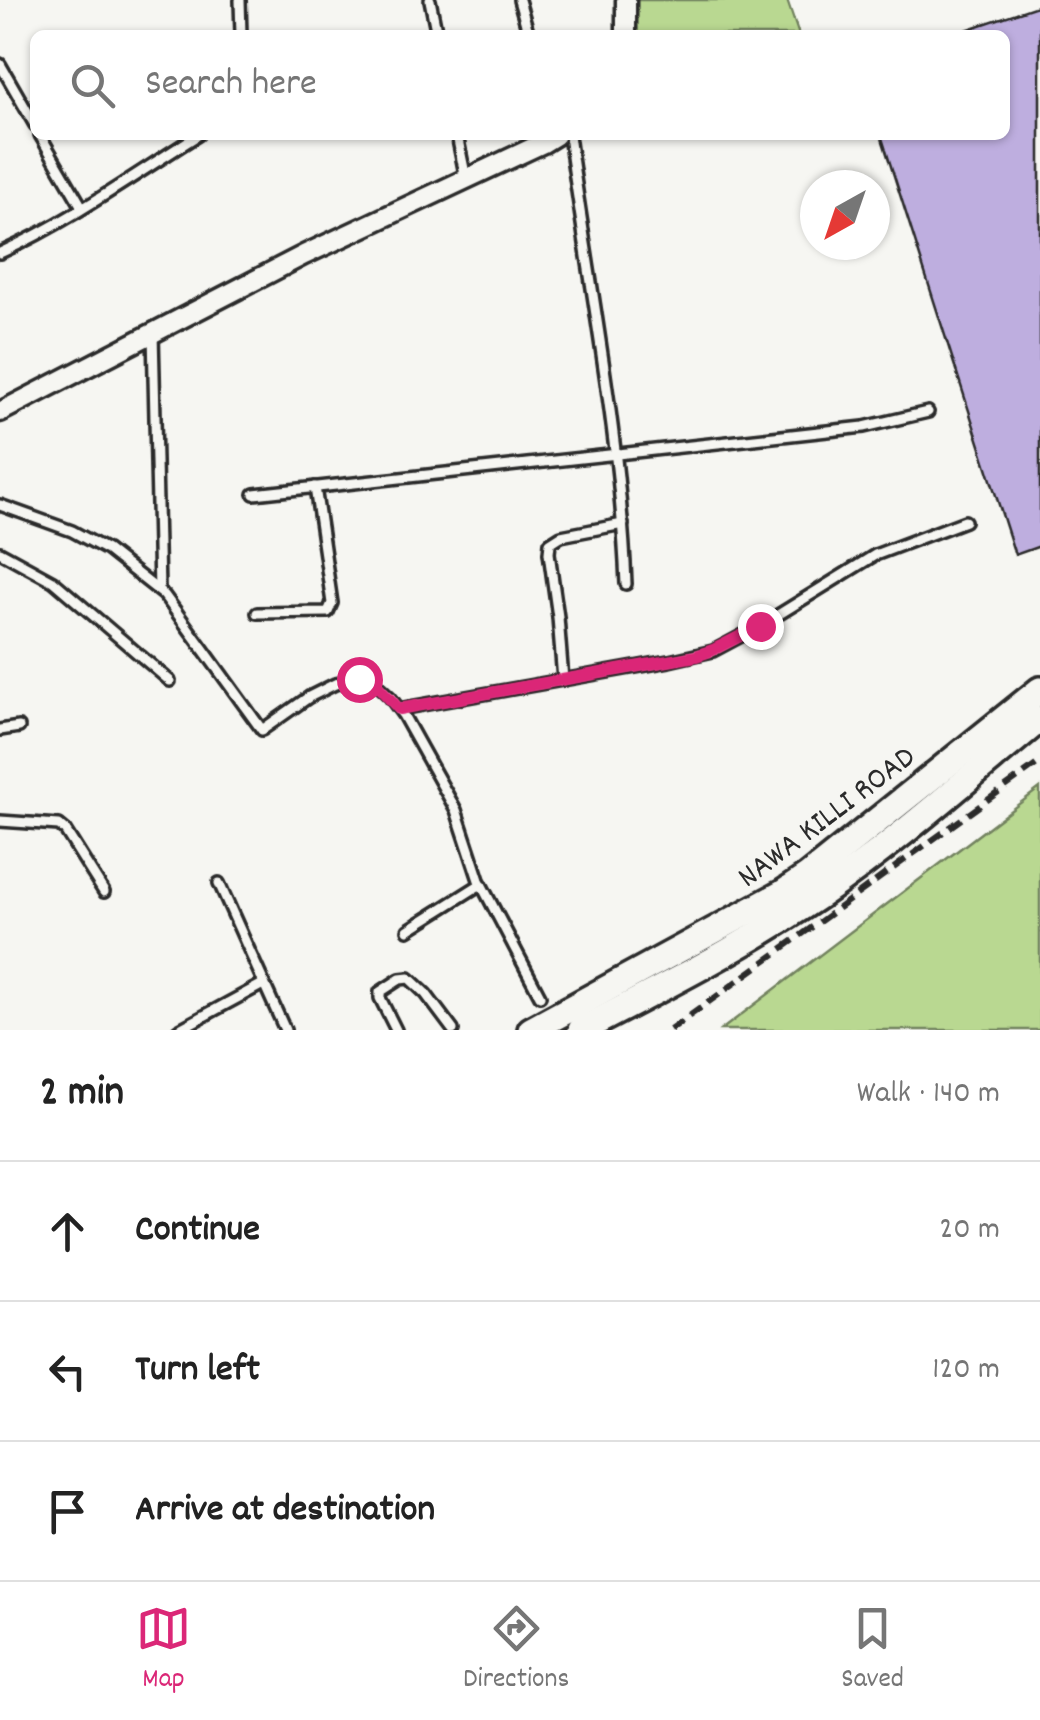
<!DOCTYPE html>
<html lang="en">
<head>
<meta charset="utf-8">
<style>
	body { margin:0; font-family:Dekko,sans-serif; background:#f6f6f6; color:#222 }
	.compass { position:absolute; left:800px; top:170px; width:90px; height:90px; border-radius:50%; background:#fff; box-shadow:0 2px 8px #0004; rotate:220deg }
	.stop { position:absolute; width:30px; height:30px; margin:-22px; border:8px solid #db2777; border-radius:50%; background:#fff }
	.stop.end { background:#db2777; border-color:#fff; box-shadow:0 2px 10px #0008 }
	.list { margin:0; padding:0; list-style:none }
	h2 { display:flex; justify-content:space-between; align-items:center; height:130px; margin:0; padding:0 40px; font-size:42px }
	h2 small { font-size:32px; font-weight:400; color:#767676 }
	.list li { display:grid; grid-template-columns:65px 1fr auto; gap:30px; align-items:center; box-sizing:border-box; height:140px; padding:0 40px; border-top:2px solid #e0e0e0 }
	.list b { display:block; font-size:38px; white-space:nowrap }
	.list em { font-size:32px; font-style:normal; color:#767676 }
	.icon { flex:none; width:55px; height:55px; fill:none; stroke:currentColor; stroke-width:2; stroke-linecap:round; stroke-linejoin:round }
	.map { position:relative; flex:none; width:1040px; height:1030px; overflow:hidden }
	.search { position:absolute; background:#fff; box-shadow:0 2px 8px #0004; left:30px; right:30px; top:30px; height:110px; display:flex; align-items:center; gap:25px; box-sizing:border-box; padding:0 35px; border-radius:15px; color:#767676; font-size:38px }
	.sheet { height:550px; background:#fff }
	nav { display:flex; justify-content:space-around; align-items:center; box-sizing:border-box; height:140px; border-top:2px solid #e0e0e0; background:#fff; font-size:28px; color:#767676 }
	nav a { display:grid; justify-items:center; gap:5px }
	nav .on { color:#db2777 }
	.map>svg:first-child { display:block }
</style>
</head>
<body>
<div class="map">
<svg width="1040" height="1030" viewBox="0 0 1040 1030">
	<rect width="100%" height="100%" fill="#f6f6f2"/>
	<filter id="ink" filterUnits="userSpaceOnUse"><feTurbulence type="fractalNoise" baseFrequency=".01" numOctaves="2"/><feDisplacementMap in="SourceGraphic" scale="20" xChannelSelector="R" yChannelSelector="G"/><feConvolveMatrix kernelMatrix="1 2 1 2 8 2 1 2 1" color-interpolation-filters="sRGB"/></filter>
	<g filter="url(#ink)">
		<g fill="#b9d891" stroke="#72825e" stroke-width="2.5">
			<polygon points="636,0 787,0 799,35 637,35"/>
			<polygon points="1040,788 1040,1030 721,1030"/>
		</g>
		<polygon fill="#beaedf" stroke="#2b2b2b" stroke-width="2.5" points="1040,5 1040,546 1015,555 881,135 1005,135 1005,35 951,35"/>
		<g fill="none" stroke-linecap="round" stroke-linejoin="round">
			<g stroke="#2b2b2b" stroke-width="16">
				<g id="service">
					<polyline points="240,0 241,35"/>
					<polyline points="430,0 437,35"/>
					<polyline points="519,0 529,35"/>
					<polyline points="0,64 35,125"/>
					<polyline points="40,135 82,207"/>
					<polyline points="457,135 466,179"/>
					<path d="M569,135C589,284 620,433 626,584"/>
					<path d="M0,253C67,223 136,174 198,135"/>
					<polyline points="153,333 159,590"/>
					<polyline points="254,494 864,427 928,412"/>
					<polyline points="0,505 72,531 107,550 164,595 262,730 309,697 335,684 359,679 375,683 390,697 403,715 456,810 479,880 540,996"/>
					<polyline points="0,552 53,581 170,681"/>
					<polyline points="257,613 328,612 332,603 315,487"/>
					<polyline points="563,680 558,617 549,553 550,543 561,536 623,524"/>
					<polyline points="399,709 669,661 713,651 760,626 875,555 965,521"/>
					<polyline points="0,730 19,727"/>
					<polyline points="0,821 59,825 65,830 104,892"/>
					<polyline points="219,883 285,1030"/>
					<polyline points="408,930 481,884"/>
					<polyline points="178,1030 263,984"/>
					<polyline points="396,1030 380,998 380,992 400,979 409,978 426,994 453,1030"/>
				</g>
			</g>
			<g stroke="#2b2b2b" stroke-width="25">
				<g id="minor">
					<polyline points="626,0 626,35"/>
					<polyline points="0,412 304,255 543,143 556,135"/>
				</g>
			</g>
			<g stroke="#2b2b2b" stroke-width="32">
				<g id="primary">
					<polyline points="531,1030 783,893 807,877 1040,690"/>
					<path d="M581,1030C662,988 745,946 820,895C897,842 968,778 1040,719"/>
				</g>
			</g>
			<use href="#service" stroke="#f6f6f2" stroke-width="9"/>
			<use href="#minor" stroke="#f6f6f2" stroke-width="18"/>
			<use href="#primary" stroke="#f6f6f2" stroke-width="25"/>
			<polyline stroke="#2b2b2b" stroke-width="6" stroke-dasharray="15 8" stroke-linecap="butt" points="670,1030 1040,762"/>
		</g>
	</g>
	<g fill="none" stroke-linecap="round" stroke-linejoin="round" filter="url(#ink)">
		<polyline stroke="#db2777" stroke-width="12" points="359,679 375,683 399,709 696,656 713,650 760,626"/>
	</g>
	<g text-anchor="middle" stroke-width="8" stroke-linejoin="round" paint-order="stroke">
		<g font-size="32" fill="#2b2b2b" stroke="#f6f6f2">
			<text transform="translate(825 815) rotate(-37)" y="11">NAWA KILLI ROAD</text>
		</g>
	</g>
</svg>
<svg class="compass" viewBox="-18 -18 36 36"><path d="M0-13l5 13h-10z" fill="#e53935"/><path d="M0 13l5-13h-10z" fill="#767676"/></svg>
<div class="stop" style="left:359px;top:679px"></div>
<div class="stop end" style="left:760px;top:626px"></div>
<div class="search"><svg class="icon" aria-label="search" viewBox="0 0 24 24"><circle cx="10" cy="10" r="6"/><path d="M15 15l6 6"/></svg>Search here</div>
</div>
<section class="sheet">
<h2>2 min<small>Walk · 140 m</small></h2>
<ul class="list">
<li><svg class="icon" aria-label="ahead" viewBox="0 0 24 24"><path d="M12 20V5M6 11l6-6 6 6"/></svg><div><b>Continue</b></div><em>20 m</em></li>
<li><svg class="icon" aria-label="left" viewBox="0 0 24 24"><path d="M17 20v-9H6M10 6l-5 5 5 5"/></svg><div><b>Turn left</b></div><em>120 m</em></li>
<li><svg class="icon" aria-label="arrive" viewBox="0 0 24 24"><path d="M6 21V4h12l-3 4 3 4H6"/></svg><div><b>Arrive at destination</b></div></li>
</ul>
</section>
<nav>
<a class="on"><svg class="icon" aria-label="map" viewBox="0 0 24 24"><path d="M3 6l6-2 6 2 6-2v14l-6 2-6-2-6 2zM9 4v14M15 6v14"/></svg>Map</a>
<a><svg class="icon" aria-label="directions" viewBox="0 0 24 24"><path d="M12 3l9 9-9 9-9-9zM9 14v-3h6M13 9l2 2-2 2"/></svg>Directions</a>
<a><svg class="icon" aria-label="saved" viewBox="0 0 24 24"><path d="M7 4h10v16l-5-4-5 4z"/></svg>Saved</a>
</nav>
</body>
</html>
